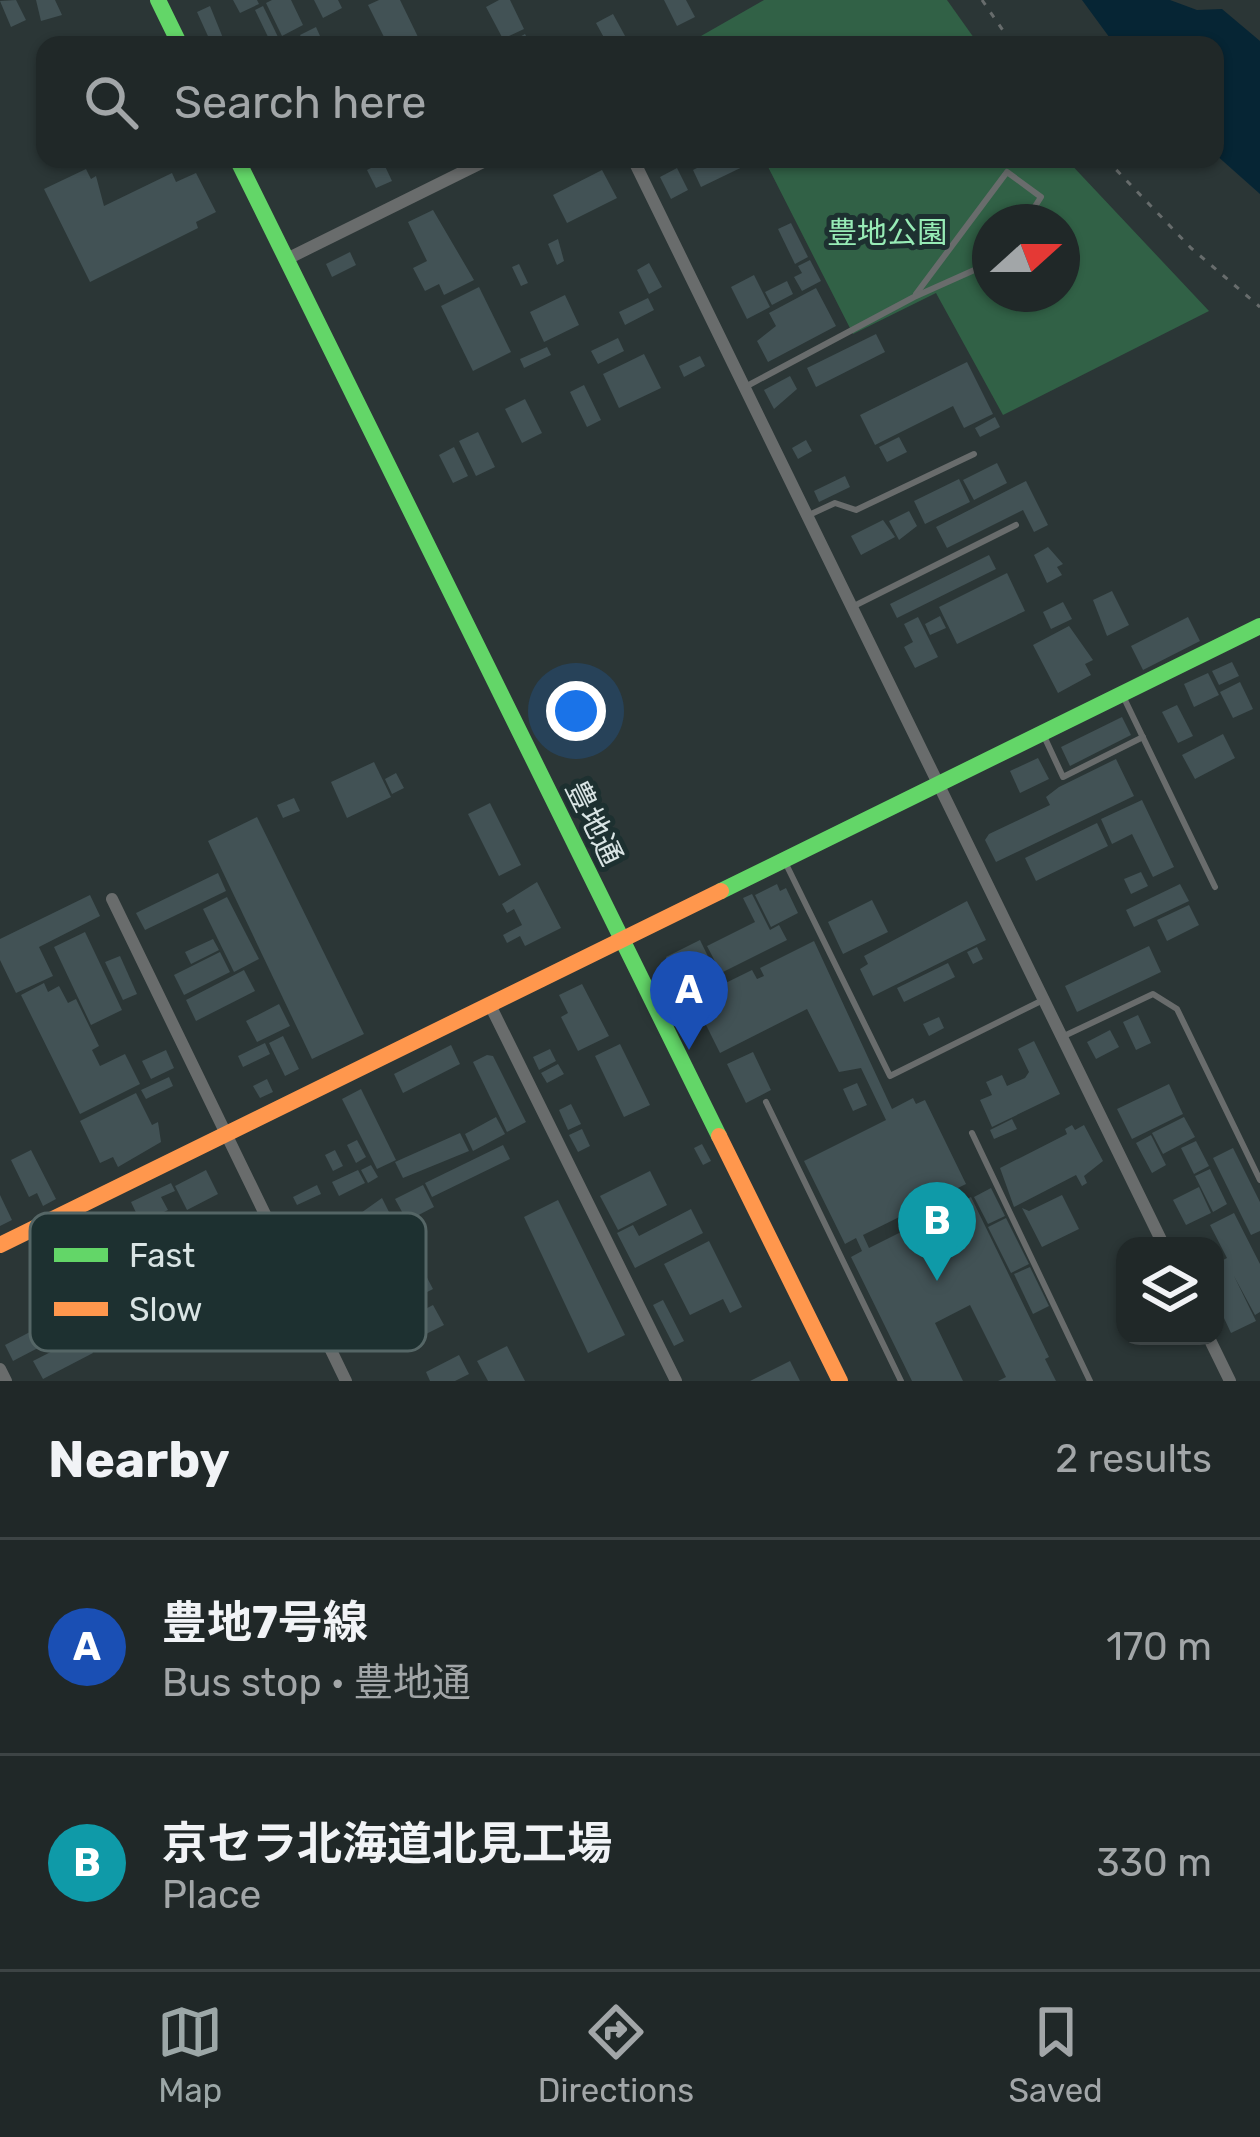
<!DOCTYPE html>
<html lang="en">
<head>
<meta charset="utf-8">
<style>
	body { margin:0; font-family:Rubik,"Noto Sans JP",sans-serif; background:#283030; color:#f1f3f6 }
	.controls { position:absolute; right:36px; bottom:36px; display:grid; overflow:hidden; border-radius:24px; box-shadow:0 3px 9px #0004 }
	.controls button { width:108px; height:108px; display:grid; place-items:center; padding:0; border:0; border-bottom:3px solid #3d4445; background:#202828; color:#f1f3f6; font:60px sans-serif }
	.compass { position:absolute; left:972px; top:204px; width:108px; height:108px; border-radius:50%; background:#202828; box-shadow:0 3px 9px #0004; rotate:69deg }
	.you { position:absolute; left:576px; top:711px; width:42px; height:42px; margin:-30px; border:9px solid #fff; border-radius:50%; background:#1a73e8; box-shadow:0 0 0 18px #1a73e833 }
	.badge { display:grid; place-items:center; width:78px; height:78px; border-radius:50%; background:#9ca7a7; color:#fff; font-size:39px; font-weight:700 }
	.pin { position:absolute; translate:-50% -99px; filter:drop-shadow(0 3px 6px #0008) }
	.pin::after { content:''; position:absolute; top:63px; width:42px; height:36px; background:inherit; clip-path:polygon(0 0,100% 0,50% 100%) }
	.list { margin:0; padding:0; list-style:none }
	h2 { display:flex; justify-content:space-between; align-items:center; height:156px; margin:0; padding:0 48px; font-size:51px }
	h2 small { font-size:39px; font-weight:400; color:#a2a6a8 }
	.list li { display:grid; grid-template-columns:78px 1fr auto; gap:36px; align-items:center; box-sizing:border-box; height:216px; padding:0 48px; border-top:3px solid #3d4445 }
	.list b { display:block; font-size:45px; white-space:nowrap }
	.list p { margin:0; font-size:39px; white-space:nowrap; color:#a2a6a8 }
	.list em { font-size:39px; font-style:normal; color:#a2a6a8 }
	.icon { flex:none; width:66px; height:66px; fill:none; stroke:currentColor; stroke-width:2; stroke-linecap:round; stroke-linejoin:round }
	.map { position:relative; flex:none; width:1260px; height:1381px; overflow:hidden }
	.search { position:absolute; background:#202828; box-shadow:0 3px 9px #0004; left:36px; right:36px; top:36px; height:132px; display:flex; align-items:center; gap:30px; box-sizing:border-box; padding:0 42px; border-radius:24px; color:#a2a6a8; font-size:45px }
	.sheet { height:588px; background:#202828 }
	nav { display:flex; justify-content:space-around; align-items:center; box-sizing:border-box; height:168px; border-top:3px solid #3d4445; background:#202828; font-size:33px; color:#a2a6a8 }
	nav a { display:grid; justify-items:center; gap:6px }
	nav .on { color:#9ca7a7 }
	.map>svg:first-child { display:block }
</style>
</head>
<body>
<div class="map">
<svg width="1260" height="1381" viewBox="0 0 1260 1381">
	<rect width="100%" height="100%" fill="#2b3636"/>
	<g fill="#316146" fill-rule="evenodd">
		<polygon points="764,0 947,0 979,45 706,45 701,36"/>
		<path d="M764,159H1066L1209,311L1003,415L936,293L853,334ZM990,222H1062V294H990Z"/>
	</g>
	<polygon fill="#062534" points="1082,0 1170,0 1197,10 1222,9 1260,41 1260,194 1215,154 1215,45 1115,45"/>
	<g fill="#425255">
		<polygon points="16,0 26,20 11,27 0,1"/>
		<polygon points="36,0 55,0 62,15 41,21"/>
		<polygon points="233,0 257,0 259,4 240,13"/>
		<polygon points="272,0 291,0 303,25 282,36 266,3"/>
		<polygon points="314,0 338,0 342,8 323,18"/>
		<polygon points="379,0 400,0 418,37 388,45 368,5"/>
		<polygon points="499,0 510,0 524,29 503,39 486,7"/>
		<polygon points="664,0 686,0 695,17 677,26"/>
		<polygon points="210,6 225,43 220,45 212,45 197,12"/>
		<polygon points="263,6 278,37 270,41 255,10"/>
		<polygon points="613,14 630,45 608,45 596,23"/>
		<polygon points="316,27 324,45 305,45 300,35"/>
		<polygon points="525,34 531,45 505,45"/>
		<polygon points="715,159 759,159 701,187 693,170"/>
		<polygon points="383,162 392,181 376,188 367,170"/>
		<polygon points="677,168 688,190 671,199 660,177"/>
		<polygon points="86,169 91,179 96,176 104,206 172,173 176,182 196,173 216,212 196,222 198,228 90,282 44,189"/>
		<polygon points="602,170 617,198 567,223 553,195"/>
		<polygon points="433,210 474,280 444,295 439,284 425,291 413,268 427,261 408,222"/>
		<polygon points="791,223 808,257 795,264 778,229"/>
		<polygon points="558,239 564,261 557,265 548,244"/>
		<polygon points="350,252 356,265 332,277 326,264"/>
		<polygon points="810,260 821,281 802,291 794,277 802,273 798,266"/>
		<polygon points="649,263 662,287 649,294 637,270"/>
		<polygon points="519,264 528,283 521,286 512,267"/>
		<polygon points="754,275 770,307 747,319 731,287"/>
		<polygon points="787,281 793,294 772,305 765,292"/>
		<polygon points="479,287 511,352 473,371 441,306"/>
		<polygon points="816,288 836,326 768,362 757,341 776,326 769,313"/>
		<polygon points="565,295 579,325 544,342 530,312"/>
		<polygon points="648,298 654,310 625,325 619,312"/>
		<polygon points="876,334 885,352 816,387 807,368"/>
		<polygon points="618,338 624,351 598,364 591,351"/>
		<polygon points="547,347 551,355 524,368 520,359"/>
		<polygon points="644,354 661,388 619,408 603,374"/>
		<polygon points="700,356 705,366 684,377 679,366"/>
		<polygon points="967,362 993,414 964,428 953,406 875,445 860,415"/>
		<polygon points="790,376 797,389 774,409 764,390"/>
		<polygon points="584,385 601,420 587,427 570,392"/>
		<polygon points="525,399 542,433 522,443 505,409"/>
		<polygon points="995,417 1000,427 980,437 975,428"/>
		<polygon points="478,432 495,467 476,476 459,441"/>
		<polygon points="899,437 907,452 887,462 879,447"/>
		<polygon points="806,440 812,451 798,459 792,448"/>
		<polygon points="454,447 468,476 453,483 439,455"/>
		<polygon points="997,463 1007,483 974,500 963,480"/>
		<polygon points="845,476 850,487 819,502 814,491"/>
		<polygon points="959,479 970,502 925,524 914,501"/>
		<polygon points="1026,481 1048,525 1034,532 1023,510 947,548 936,527"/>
		<polygon points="909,511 917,526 899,540 889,521"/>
		<polygon points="883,520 895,537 861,555 851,536"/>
		<polygon points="1048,547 1063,564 1057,567 1062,575 1047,583 1034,555"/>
		<polygon points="989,555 996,569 897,618 890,604"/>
		<polygon points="1007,573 1025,611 957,644 939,607"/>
		<polygon points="1112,591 1129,625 1107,636 1093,600"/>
		<polygon points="1063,602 1072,619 1051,629 1043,612"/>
		<polygon points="940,616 946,628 930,635 925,624"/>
		<polygon points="918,617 938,657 915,668 904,647 913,642 904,624"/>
		<polygon points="1188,617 1200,641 1143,670 1131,646"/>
		<polygon points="1069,626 1093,660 1085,664 1091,675 1058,693 1033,645"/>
		<polygon points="1232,662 1239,676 1219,685 1212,671"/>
		<polygon points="1208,673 1219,695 1194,707 1184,684"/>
		<polygon points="1240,682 1253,709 1233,718 1220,692"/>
		<polygon points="1177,705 1193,736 1178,743 1162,712"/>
		<polygon points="1122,717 1131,735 1070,766 1061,747"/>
		<polygon points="1223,734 1235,758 1195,779 1182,755"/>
		<polygon points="1038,758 1049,779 1020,793 1010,771"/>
		<polygon points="1116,759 1134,796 996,862 985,840 989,834 1050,805 1046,797 1059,787"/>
		<polygon points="374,762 391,797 347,818 331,782"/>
		<polygon points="396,773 404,788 392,794 385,779"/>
		<polygon points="294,798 300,811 283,818 277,805"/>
		<polygon points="1142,800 1174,867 1153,877 1132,834 1112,844 1101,819"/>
		<polygon points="490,803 521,865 499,876 468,814"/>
		<polygon points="257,817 364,1034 312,1059 208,841"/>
		<polygon points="1097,823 1108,846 1036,881 1025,858"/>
		<polygon points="1141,872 1148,886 1131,894 1124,879"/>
		<polygon points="218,873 226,891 145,930 136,913"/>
		<polygon points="537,882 561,928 525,946 520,936 507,943 503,935 522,925 514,909 507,913 502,904"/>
		<polygon points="777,884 780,891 786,888 798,913 771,927 755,895"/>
		<polygon points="1180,884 1189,901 1134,927 1126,910"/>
		<polygon points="752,894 770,930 779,925 787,940 721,973 707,946 755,922 743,898"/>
		<polygon points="90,895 100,916 39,947 53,976 16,993 0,960 0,939"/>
		<polygon points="227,897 259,959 234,972 203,909"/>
		<polygon points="872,900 888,932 843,954 828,922"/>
		<polygon points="967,901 986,940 873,996 860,969 868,964 864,956"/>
		<polygon points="1189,905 1199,925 1167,941 1157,920"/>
		<polygon points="85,932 122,1010 91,1025 54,947"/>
		<polygon points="213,939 219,950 191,964 185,952"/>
		<polygon points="700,940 718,977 684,993 666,957"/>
		<polygon points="814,941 892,1109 913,1098 916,1104 925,1100 966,1184 863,1235 869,1248 901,1232 898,1226 916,1216 919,1223 971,1197 1049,1357 1045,1359 1056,1381 998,1381 1006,1377 970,1305 935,1323 963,1381 912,1381 851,1257 862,1251 856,1238 845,1244 804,1161 886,1120 861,1068 839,1072 807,1009 720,1053 693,999 752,970 757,979 764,976 760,968"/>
		<polygon points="1149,946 1161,972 1077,1012 1065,986"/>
		<polygon points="977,947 983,959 973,964 967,952"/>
		<polygon points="220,952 230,972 184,995 174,975"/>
		<polygon points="120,956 137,994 123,1000 105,962"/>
		<polygon points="948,963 955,977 904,1002 897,988"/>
		<polygon points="244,970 255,991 196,1021 186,1000"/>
		<polygon points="44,983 48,992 59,986 68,1003 76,999 99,1046 92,1050 100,1066 125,1054 140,1084 80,1114 21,995"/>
		<polygon points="582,984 609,1036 578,1051 561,1017 568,1013 559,995"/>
		<polygon points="279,1004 290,1026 257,1042 246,1021"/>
		<polygon points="1138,1015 1151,1043 1136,1050 1123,1022"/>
		<polygon points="939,1017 944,1028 929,1036 923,1024"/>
		<polygon points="1110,1030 1119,1047 1096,1059 1087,1042"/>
		<polygon points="283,1036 299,1069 285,1076 269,1043"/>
		<polygon points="1034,1041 1060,1094 992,1127 980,1100 992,1095 986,1082 1002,1075 1007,1086 1025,1078 1029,1072 1018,1049"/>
		<polygon points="265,1043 270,1054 243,1067 238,1056"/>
		<polygon points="620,1044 650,1105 624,1117 595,1056"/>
		<polygon points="451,1045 460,1064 403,1093 394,1074"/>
		<polygon points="550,1049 556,1061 539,1070 533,1057"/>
		<polygon points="166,1050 174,1068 151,1079 142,1061"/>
		<polygon points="753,1052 771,1090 746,1103 727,1064"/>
		<polygon points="487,1055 493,1056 526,1122 507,1132 473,1062"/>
		<polygon points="558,1064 564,1074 547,1083 541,1073"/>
		<polygon points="169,1077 173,1086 146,1099 141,1090"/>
		<polygon points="267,1079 273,1092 260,1098 253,1086"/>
		<polygon points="857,1083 867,1105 853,1111 843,1089"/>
		<polygon points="1169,1084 1183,1114 1132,1139 1117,1109"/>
		<polygon points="361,1089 396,1160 377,1169 342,1099"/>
		<polygon points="136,1093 152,1125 158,1122 161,1142 118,1167 113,1157 100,1163 80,1121"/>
		<polygon points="571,1104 581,1124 568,1130 559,1110"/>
		<polygon points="496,1117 505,1134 473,1151 465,1134"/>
		<polygon points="1184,1117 1195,1137 1163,1154 1152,1133"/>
		<polygon points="1012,1119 1017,1129 994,1139 990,1130"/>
		<polygon points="1072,1125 1075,1130 1084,1125 1103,1161 1084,1176 1087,1183 1082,1186 1076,1175 1014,1207 1000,1168 1067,1134 1065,1129"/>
		<polygon points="582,1129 590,1146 578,1152 569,1135"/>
		<polygon points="460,1133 469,1151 403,1178 395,1162"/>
		<polygon points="1151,1135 1166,1165 1152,1173 1136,1143"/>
		<polygon points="357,1140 366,1157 356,1163 347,1145"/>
		<polygon points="1196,1141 1209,1166 1194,1174 1181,1148"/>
		<polygon points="702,1144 711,1161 703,1165 694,1148"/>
		<polygon points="503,1145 510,1159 432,1197 425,1183"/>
		<polygon points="1233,1148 1260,1202 1260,1231 1251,1235 1213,1158"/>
		<polygon points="31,1150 56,1199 43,1206 37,1193 29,1197 11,1160"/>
		<polygon points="335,1150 343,1166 333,1171 325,1155"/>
		<polygon points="371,1165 378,1177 368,1183 361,1170"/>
		<polygon points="1210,1169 1227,1204 1213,1212 1195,1176"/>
		<polygon points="206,1170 218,1194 187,1210 175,1186"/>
		<polygon points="358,1170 365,1183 339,1196 332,1182"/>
		<polygon points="650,1171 667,1205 618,1230 600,1196"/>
		<polygon points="171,1183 175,1191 161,1197 168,1210 141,1223 131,1202"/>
		<polygon points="317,1185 321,1194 297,1205 293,1197"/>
		<polygon points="423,1185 434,1207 407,1221 395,1199"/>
		<polygon points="1199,1187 1211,1213 1186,1225 1173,1200"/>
		<polygon points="991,1188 1005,1216 988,1224 974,1197"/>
		<polygon points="0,1195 12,1220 0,1226"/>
		<polygon points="1062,1195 1079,1229 1042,1247 1022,1208 1029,1211"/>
		<polygon points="382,1198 391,1216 358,1233 351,1220"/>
		<polygon points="558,1200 625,1335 588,1353 524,1217"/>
		<polygon points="691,1209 703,1233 635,1268 617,1233 633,1225 639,1236"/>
		<polygon points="1234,1213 1260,1264 1260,1312 1255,1315 1234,1276 1256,1321 1231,1333 1215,1299 1215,1264 1227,1258 1210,1225"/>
		<polygon points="1006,1218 1029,1264 1011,1273 988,1227"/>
		<polygon points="397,1220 433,1289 404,1304 375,1249 389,1242 381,1228"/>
		<polygon points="709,1241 742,1307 730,1313 723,1299 690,1315 664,1264"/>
		<polygon points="1030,1267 1049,1306 1033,1314 1014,1274"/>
		<polygon points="663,1300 684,1341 674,1346 653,1305"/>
		<polygon points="433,1305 444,1325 418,1338 408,1318"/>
		<polygon points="51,1321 59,1337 13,1361 5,1345"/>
		<polygon points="84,1335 93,1353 43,1379 33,1361"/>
		<polygon points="507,1346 525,1381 488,1381 477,1361"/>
		<polygon points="459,1355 469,1374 455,1381 430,1381 426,1372"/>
		<polygon points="790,1361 800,1381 750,1381"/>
	</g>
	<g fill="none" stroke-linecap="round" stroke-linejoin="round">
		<g stroke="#676c6c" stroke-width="3" stroke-dasharray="6 9" stroke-linecap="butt">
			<polyline points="982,0 1013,45"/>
			<polyline points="1106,159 1191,248 1260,307"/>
		</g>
		<g stroke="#696c6c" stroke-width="6">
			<polyline points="916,294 1007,172 1041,197 1025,222"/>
			<polyline points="747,386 914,297 990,263"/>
			<polyline points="809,515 835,503 856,510 974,454"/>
			<polyline points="854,606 1016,525"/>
			<polyline points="1123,696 1215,887"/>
			<polyline points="1043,734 1063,777 1143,737"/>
			<polyline points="785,862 890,1076 1041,1001"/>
			<polyline points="1064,1036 1153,994 1177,1009 1260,1180"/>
			<polyline points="766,1102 901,1381"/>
			<polyline points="972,1133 1090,1381"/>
		</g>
		<g stroke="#696c6c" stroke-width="12">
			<polyline points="633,159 1164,1246"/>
			<polyline points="287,259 489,159"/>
			<polyline points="112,899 346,1381"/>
			<polyline points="490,1005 676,1381"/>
			<polyline points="1208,1336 1230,1381"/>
			<polyline points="0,1369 6,1381"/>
		</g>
		<g stroke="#63d668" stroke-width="16">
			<polyline points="158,0 180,45"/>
			<polyline points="237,159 719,1136"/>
			<polyline points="721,891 1260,626"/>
		</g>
		<g stroke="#ff974d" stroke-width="16">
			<polyline points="719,1136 840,1381"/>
			<polyline points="0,1245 721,891"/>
		</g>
	</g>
	<g text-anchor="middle" stroke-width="10" stroke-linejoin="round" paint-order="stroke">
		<g font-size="30" fill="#97ecb6" stroke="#1d3030">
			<text x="887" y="243">豊地公園</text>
		</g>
		<g font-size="30" fill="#d9e4e4" stroke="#1d3030">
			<text transform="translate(594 823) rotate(64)" y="10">豊地通</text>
		</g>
	</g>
	<rect x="30" y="1213" width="396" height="138" rx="18" fill="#1d3030" stroke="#566" stroke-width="3"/>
	<rect x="54" y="1248" width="54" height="14" fill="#63d668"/>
	<rect x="54" y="1302" width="54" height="14" fill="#ff974d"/>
	<g font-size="33" fill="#d9e4e4">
		<text x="129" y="1267">Fast</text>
		<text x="129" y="1321">Slow</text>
	</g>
</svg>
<div class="controls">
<button><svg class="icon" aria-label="layers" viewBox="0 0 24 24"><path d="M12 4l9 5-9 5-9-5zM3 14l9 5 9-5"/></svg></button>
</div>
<svg class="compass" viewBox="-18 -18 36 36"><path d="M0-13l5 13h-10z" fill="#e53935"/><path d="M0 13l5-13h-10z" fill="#a2a6a8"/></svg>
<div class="you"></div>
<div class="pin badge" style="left:689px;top:1050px;background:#1a4fb4">A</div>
<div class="pin badge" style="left:937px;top:1281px;background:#0f9aa8">B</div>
<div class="search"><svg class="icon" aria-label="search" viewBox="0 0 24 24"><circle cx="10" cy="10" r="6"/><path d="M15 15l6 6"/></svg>Search here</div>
</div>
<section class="sheet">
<h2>Nearby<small>2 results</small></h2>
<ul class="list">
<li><span class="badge" style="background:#1a4fb4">A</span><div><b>豊地7号線</b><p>Bus stop · 豊地通</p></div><em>170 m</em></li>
<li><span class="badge" style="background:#0f9aa8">B</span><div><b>京セラ北海道北見工場</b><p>Place</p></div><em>330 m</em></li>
</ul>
</section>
<nav>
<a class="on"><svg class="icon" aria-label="map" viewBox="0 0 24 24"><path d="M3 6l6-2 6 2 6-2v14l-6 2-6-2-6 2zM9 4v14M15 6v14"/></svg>Map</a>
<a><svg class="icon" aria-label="directions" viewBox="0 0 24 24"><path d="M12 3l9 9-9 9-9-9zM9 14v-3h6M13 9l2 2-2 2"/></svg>Directions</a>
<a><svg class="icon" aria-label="saved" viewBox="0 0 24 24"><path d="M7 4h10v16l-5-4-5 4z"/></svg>Saved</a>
</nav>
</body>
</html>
